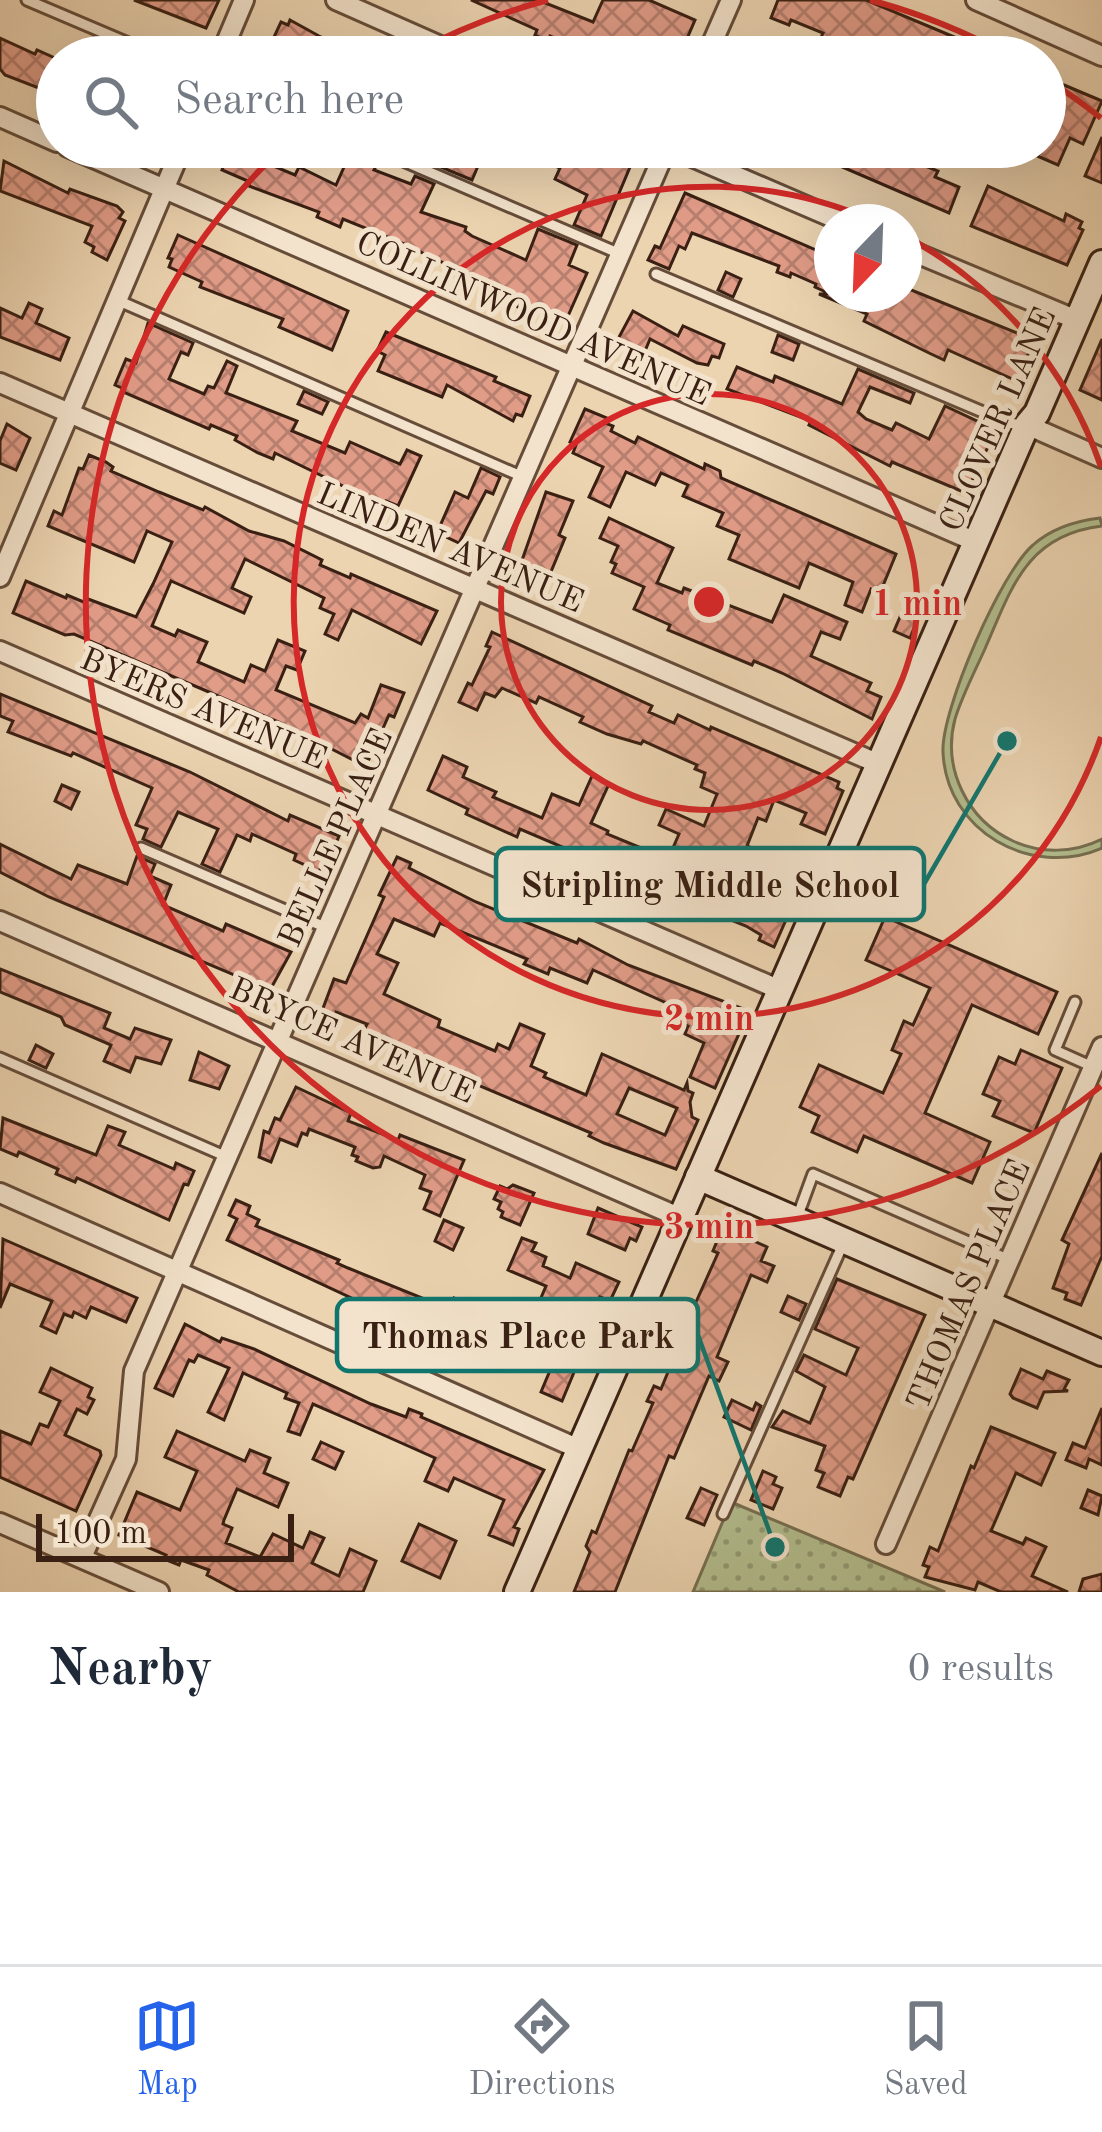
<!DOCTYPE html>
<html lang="en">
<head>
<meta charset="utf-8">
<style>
	body { margin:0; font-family:"Old Standard TT",serif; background:#f2f2f3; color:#1f2937 }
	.compass { position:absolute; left:814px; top:204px; width:108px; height:108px; border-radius:50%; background:#fff; box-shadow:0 12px 48px #0002; rotate:203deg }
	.scale { position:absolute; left:36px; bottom:30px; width:258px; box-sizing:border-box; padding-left:12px; border:6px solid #392013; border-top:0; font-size:33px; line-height:42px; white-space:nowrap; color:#392013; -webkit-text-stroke:9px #f3e3cc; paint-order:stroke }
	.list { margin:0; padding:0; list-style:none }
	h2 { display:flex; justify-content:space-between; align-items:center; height:156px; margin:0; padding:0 48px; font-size:51px }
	h2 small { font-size:39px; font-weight:400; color:#747a83 }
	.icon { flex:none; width:66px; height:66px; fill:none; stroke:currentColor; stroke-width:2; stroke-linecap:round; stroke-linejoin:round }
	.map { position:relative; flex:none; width:1102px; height:1592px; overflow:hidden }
	.search { position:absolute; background:#fff; box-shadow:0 12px 48px #0002; left:36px; right:36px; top:36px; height:132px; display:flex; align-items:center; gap:30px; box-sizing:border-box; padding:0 42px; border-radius:66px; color:#747a83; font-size:45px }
	.sheet { height:372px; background:#fff }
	nav { display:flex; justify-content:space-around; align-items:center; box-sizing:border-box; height:168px; border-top:3px solid #e0e1e3; background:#fff; font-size:33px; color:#747a83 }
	nav a { display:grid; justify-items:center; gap:6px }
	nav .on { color:#2563eb }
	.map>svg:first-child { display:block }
</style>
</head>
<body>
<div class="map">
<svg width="1102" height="1592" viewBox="0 0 1102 1592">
	<defs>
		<pattern id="park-dots" width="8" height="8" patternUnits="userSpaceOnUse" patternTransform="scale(3)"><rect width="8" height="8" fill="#b3be8f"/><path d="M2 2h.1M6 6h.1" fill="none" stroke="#939a74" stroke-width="1.8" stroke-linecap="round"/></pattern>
		<pattern id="building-cross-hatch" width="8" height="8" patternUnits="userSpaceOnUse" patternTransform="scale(3)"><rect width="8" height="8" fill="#e19c88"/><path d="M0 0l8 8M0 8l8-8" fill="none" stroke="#b77f6e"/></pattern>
	</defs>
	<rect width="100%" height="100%" fill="#ecd4b1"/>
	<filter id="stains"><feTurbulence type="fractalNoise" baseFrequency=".00167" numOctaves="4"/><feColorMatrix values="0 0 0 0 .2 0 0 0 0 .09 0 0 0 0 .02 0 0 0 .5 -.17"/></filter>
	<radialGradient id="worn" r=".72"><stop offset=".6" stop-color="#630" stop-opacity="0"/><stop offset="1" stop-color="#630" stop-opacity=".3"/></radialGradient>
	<path fill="#b3be8f" stroke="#766f51" stroke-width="3" d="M1100,518L1102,526C1025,535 1011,590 984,651C974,673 962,696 955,719C942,768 967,820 1013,841C1041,854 1074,853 1102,839V848C1031,879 946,831 943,752C941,710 1001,572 1033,545C1052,528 1075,521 1100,518Z"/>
	<polygon fill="url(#park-dots)" stroke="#766f51" stroke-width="3" points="731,1502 945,1592 693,1592"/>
	<g fill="url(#building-cross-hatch)" stroke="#392013" stroke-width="3" fill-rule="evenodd">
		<polygon points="134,0 219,0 206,28"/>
		<polygon points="471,0 538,0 593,22 603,0 649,0 695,20 679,57 599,57 550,36 548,41 535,35 537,30"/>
		<polygon points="778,0 866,0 1002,57 812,57 823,33 791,20 789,25 771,18"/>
		<polygon points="290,20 319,36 367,57 309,57 295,51 292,57 283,57 268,50 281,22 288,25"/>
		<polygon points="0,38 35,54 37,50 57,59 57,95 5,75 0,69"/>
		<polygon points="1045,77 1102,101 1083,144 1070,138 1058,165 1037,156 1045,147"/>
		<polygon points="1102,137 1102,183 1085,176"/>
		<polygon points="223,147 250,147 247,155 295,175 299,167 336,185 353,147 357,147 379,160 374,170 411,184 415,176 434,184 421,212 466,227 465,231 472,236 526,260 538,229 577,245 569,265 587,273 568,316 562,313 559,320 524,304 522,309 503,300 506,293 400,242 343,219 340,227 317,217 319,212 249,186 250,182 222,170 224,165 216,161"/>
		<polygon points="424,147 464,162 470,147 486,147 472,180 419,158"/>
		<polygon points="511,147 580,147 630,167 601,236 574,225 587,195 555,179 560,168"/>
		<polygon points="796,147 906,147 902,157 938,171 935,177 959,187 949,213"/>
		<polygon points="931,147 976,147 969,163"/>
		<polygon points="4,161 68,193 70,189 117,206 123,212 119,218 125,221 107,260 92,252 94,247 85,242 92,226 0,191"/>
		<polygon points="988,186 1064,221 1066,214 1082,222 1079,228 1083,230 1067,265 971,226"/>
		<polygon points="685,193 832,257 832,294 904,294 904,287 1034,340 1017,381 948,350 944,360 929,353 864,321 867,314 819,294 830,294 815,287 816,284 791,273 790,277 777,272 779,266 692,233 685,249 679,246 669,269 648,260 655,246 660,248"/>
		<polygon points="178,235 348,311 332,350 279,327 283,319 200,287 202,282 169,267 172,259 168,258"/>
		<polygon points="726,272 741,279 733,297 718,290"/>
		<polygon points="29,303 42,309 36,323 69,338 60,360 0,337 0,308 22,318"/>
		<polygon points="633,311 678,336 683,326 724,344 719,358 712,356 708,365 697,363 650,339 645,351 618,339"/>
		<polygon points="148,323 193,343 188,355 181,352 169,379 204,394 208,386 214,388 227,361 237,366 226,393 297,421 292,431 345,453 350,442 400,464 407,450 421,456 398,506 386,501 384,506 275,453 273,459 258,453 235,440 237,436 211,425 209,429 123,392 124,389 115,385 126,359 136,363"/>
		<polygon points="386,332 496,377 494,381 530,396 522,416 516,414 513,421 447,385 442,397 378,371 385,355 377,351"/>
		<polygon points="778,335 799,344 793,360 772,352"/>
		<polygon points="1102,339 1102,400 1080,390"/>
		<polygon points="737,367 773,382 775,376 842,404 858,369 914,393 910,403 870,387 858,412 866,419 892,430 896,423 929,439 945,406 996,430 966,493 892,462 890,466 809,425 811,421 727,389"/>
		<polygon points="304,391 328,402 322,414 298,404"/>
		<polygon points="585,409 607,418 605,423 613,426 611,431 635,443 638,437 704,469 705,464 720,471 721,478 896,554 880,593 871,589 862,612 845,605 853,582 809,563 799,588 729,559 739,535 717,526 723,513 683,496 688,485 661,473 655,485 626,472 610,507 589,497 603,467 573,453 576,445 570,442"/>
		<polygon points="7,424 30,438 16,470 0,463 0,441"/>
		<polygon points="89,455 106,462 113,467 111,471 159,492 203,510 205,507 249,531 284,541 322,560 320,565 350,578 351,574 437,611 421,644 352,610 338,640 325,634 334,614 320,608 324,598 245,559 232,588 251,597 244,613 171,581 152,626 175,636 178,630 207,642 198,662 244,682 251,665 265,671 278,640 305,651 297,670 286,666 276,690 355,723 361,714 368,718 381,685 404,693 394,717 389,715 369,759 362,756 359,763 281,723 74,634 65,635 13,613 26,581 66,598 67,595 86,603 88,599 136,617 153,584 172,542 147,531 134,562 48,526 54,511 62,515 79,468 83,469"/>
		<polygon points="481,468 500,477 493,494 486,491 459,543 442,535 445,528 440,526 455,492 468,498"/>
		<polygon points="546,492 573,501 559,535 565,538 550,574 521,563"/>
		<polygon points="609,518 673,548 657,583 682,593 684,588 772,622 784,595 847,622 840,639 821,632 811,656 871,683 867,691 881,697 872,719 782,673 754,661 752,665 668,630 670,625 634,609 644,587 612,573 616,564 611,562 618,546 600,538"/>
		<polygon points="903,610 919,616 910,638 894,631"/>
		<polygon points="492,632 652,706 649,712 674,723 678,715 710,730 711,727 839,782 837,788 843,791 825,834 801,824 806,813 774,800 766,821 758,818 747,846 796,866 786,892 792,896 789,902 793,904 774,947 759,940 761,935 746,926 662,892 660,897 613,878 615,874 585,861 583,865 570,860 574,852 520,829 517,837 466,814 468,809 428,790 443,756 467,767 463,777 496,792 493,797 542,818 552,794 579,805 592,776 609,784 591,823 608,831 607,834 668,859 679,834 659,825 666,809 704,826 717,794 701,787 705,773 695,769 697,765 643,741 641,744 607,734 580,722 583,717 539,697 536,703 502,688 495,697 485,693 477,710 459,702 468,683 472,685 490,647 486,646"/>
		<polygon points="0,694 190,772 288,821 290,815 339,836 333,851 329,849 317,876 304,871 307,866 294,860 296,854 252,834 250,841 237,835 220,872 202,864 218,829 178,812 161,847 143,839 147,829 136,825 152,788 73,753 71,756 8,732 13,721 0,716"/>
		<polygon points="62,785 79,792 71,809 55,801"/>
		<polygon points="0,844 71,879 78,865 127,884 137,856 155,864 150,876 171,885 163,905 223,931 226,924 291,952 270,990 49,897 0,872"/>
		<path d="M397,857L411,863L409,868L476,902L577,943L579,939L628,965L749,1011L715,1088L690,1077L704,1043L685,1034L688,1026L668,1018L673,1006L593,970L587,983L550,968L548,974L524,964L527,959L440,923L434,936L394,919L377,954L398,963L384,994L440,1020L438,1027L495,1051L498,1044L509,1049L520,1024L544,1034L531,1066L546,1073L544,1077L586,1095L602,1054L684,1090L687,1083L688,1091L693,1093L690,1102L692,1117L698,1120L676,1169L604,1143L589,1136L591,1133L435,1067L437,1062L371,1036L372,1033L364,1030L367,1024L336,1012L335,1016L322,1011L334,979L346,983L384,897L379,895ZM629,1088L677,1108L665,1135L617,1114Z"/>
		<polygon points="885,917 1057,992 1038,1034 972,1005 925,1113 990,1142 972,1183 864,1136 857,1152 812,1132 819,1116 800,1107 819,1065 883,1093 901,1054 892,1050 904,1021 913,1025 930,988 866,960"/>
		<polygon points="0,969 110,1013 104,1028 130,1039 135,1028 171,1040 161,1064 136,1057 130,1072 104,1061 111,1045 65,1025 61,1017 0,992"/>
		<polygon points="36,1045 53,1054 46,1068 29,1060"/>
		<polygon points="1021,1050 1062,1068 1034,1133 993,1116 1000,1101 983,1094 999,1057 1015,1064"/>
		<polygon points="199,1052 229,1066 219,1089 190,1080"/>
		<polygon points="296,1087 351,1113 348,1121 398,1140 400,1135 464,1160 440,1216 424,1209 431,1192 420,1188 425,1175 384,1156 380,1167 373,1168 356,1161 358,1157 352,1155 355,1147 309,1129 307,1135 302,1133 297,1146 280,1139 271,1162 259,1157 264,1131 269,1133 275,1118 280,1120"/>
		<polygon points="3,1118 96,1155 108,1126 125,1132 119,1145 174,1169 176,1163 194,1171 188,1185 184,1184 169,1220 77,1178 75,1182 56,1174 58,1169 19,1152 17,1156 0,1149"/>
		<polygon points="1102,1153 1102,1256 1081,1305 1065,1299 1067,1293 1053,1288 1069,1244 1062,1240"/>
		<polygon points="513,1185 534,1193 520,1225 501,1217 503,1212 498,1209 501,1202 494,1199 500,1186 507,1189"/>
		<polygon points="236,1200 250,1206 247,1214 259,1220 256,1226 339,1260 337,1263 348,1268 449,1309 454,1298 523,1331 506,1370 227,1240 237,1219 229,1215"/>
		<polygon points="598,1208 642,1227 636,1241 630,1238 625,1250 588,1234"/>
		<polygon points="444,1220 463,1228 453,1250 435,1241"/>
		<polygon points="732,1231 767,1247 761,1261 774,1266 767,1282 751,1275 717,1357 728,1362 719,1381 709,1376 674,1458 669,1456 615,1592 574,1592 590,1552 586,1546 592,1531 596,1533 629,1450 632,1451 653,1403 647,1401 654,1386 661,1389 689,1321 683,1318 692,1300 696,1302 718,1253 713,1251 719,1236 728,1239"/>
		<polygon points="522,1238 536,1243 532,1251 546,1257 543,1266 570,1278 576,1263 619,1282 610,1301 600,1297 586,1326 598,1331 585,1360 580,1358 562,1401 541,1392 559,1349 541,1341 552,1314 537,1307 546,1286 508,1270"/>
		<polygon points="3,1239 137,1298 126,1322 91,1307 86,1318 74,1312 72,1317 64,1314 56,1333 41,1326 52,1301 10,1284 0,1308"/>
		<polygon points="837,1279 925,1315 853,1479 848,1477 840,1496 818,1487 824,1473 816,1470 825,1446 772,1427 783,1411 810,1423 825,1387 796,1371 804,1355 846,1375 858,1348 815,1329"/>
		<polygon points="788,1296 806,1304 799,1320 781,1312"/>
		<polygon points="185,1324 220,1342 222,1338 254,1349 371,1404 406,1417 409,1409 422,1414 421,1417 544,1470 514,1527 519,1529 513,1545 489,1535 504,1500 454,1478 448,1491 425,1481 435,1458 352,1421 313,1404 300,1435 288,1431 299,1403 285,1398 287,1393 243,1373 224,1420 208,1412 229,1368 198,1355 194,1362 189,1360 173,1396 155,1388"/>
		<polygon points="51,1368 92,1388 88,1397 94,1400 87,1414 77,1409 65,1435 100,1451 101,1455 76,1511 0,1477 0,1431 31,1444 40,1424 48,1427 60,1401 40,1392"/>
		<polygon points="1021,1369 1043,1379 1047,1371 1069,1380 1064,1389 1068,1391 1044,1392 1037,1408 1013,1398 1010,1394"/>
		<polygon points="732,1400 753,1410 756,1403 761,1406 751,1430 724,1417"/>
		<polygon points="1102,1408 1102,1465 1089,1459 1086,1468 1066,1460 1073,1443 1085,1448"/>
		<polygon points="991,1427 1055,1453 1041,1485 1016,1473 991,1531 1023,1544 1026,1538 1046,1547 1032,1576 1068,1592 1001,1592 978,1582 975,1590 925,1577 929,1567 923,1565 930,1547 938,1551 971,1466 974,1468"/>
		<polygon points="177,1431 245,1461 250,1450 270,1458 264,1473 288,1483 278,1507 237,1489 224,1520 223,1524 232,1528 226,1543 260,1557 273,1534 303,1548 310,1532 324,1538 312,1563 339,1576 350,1549 376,1561 363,1592 239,1592 207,1575 209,1570 181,1560 179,1565 164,1559 166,1555 119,1535 137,1492 180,1510 197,1471 165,1457"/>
		<polygon points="321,1442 343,1452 335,1469 313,1459"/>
		<polygon points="763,1471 776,1477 773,1484 782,1488 773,1509 751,1500"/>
		<polygon points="701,1488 717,1495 704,1525 687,1518"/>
		<polygon points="1088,1490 1102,1496 1098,1515 1081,1508"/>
		<polygon points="419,1524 456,1541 440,1578 402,1561"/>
		<polygon points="1102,1574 1102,1592 1079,1592 1083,1579"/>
	</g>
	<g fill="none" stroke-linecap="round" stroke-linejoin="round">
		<g stroke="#664d3a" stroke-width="15">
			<g id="lane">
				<polyline points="27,0 161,57"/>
				<polyline points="371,147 620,254"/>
				<polyline points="656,274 1009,423 1022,425"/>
				<polyline points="117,300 523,477"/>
				<polyline points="141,848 327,928"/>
				<polyline points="1075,1002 1055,1050 1093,1067"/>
				<polyline points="0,1058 227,1157"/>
				<polyline points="798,1215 813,1174 1010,1260"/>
				<polyline points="723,1514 843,1244"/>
			</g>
		</g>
		<g stroke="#664d3a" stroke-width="24">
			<g id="street">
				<polyline points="336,0 465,57"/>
				<polyline points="976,0 1102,56"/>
				<polyline points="220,57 244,0"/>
				<polyline points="706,57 731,0"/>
				<polyline points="0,117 57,142"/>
				<polyline points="68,147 976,542"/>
				<polyline points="669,147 843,222"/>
				<polyline points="904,248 1077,320"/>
				<polyline points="0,383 879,764"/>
				<polyline points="1027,425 1102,458"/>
				<polyline points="0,577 182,147"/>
				<polyline points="0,651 780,990"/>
				<polyline points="0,921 681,1218"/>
				<polyline points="0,1193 579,1449"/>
				<polyline points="0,1523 159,1592"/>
				<polyline points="886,1544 1102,1047"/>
				<polyline points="82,1557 126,1459 134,1371 667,147"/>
			</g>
		</g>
		<g stroke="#392013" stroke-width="30">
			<g id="secondary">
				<polyline points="698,1177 1102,1353"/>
				<polyline points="517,1592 1027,425 1037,413 1102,263"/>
			</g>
		</g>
		<use href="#lane" stroke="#f3e3cc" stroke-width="9"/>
		<use href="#street" stroke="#f3e3cc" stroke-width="18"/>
		<use href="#secondary" stroke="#f3e3cc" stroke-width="24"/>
	</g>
	<g fill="none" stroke="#d62828" stroke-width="6">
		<circle cx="709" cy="602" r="208"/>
		<path d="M1101 737A415 415 0 1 1 874 221M907 237A415 415 0 0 1 1101 467"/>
		<path d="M1101 1086A623 623 0 0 1 280 150M412 54A623 623 0 0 1 548 0M870 0A623 623 0 0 1 1006 54M1048 80A623 623 0 0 1 1101 118"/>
	</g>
	<g text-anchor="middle" stroke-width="10" stroke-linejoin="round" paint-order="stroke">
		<g font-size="33" fill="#392013" stroke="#f3e3cc">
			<text transform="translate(534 317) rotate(24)" y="12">COLLINWOOD AVENUE</text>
			<text transform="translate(996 419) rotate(-66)" y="12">CLOVER LANE</text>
			<text transform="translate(451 546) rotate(23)" y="12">LINDEN AVENUE</text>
			<text transform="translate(204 707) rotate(23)" y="12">BYERS AVENUE</text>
			<text transform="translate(334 837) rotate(-66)" y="12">BELLE PLACE</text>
			<text transform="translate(353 1039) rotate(24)" y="12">BRYCE AVENUE</text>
			<text transform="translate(967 1284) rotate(-67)" y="12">THOMAS PLACE</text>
		</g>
	</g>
	<circle cx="709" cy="602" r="18" fill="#d62828" stroke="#f3e3cc" stroke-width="6"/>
	<g font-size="36" text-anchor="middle" font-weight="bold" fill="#d62828" stroke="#f3e3cc" stroke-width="10" stroke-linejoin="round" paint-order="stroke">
		<text x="917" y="615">1 min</text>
		<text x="709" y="1030">2 min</text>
		<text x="709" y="1238">3 min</text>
	</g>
	<path fill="none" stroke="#0f766e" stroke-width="4.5" d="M1007 741L924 884M775 1547L698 1335"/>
	<g fill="#0f766e" stroke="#f3e3cc" stroke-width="4.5">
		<circle cx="1007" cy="741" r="12"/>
		<circle cx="775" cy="1547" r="12"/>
	</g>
	<g fill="#f3e3cc" stroke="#0f766e" stroke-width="4.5">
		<rect x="496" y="848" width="428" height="72" rx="12"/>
		<rect x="337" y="1299" width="361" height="72" rx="12"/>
	</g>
	<g font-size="36" text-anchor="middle" font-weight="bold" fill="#392013">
		<text x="710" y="897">Stripling Middle School</text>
		<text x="518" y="1348">Thomas Place Park</text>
	</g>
	<rect width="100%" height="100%" filter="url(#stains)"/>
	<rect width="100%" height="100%" fill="url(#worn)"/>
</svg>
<svg class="compass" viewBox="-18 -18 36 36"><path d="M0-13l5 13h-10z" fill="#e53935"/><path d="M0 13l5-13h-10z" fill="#747a83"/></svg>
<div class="scale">100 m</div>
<div class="search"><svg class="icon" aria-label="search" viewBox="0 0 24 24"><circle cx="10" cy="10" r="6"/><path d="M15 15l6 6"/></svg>Search here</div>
</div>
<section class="sheet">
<h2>Nearby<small>0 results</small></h2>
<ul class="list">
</ul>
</section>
<nav>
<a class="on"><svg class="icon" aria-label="map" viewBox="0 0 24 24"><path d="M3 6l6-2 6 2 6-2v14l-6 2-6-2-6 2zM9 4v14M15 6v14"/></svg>Map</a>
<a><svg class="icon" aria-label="directions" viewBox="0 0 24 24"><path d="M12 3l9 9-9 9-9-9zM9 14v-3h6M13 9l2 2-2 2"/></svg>Directions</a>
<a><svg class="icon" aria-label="saved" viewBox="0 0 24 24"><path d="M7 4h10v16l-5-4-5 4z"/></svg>Saved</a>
</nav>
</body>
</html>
